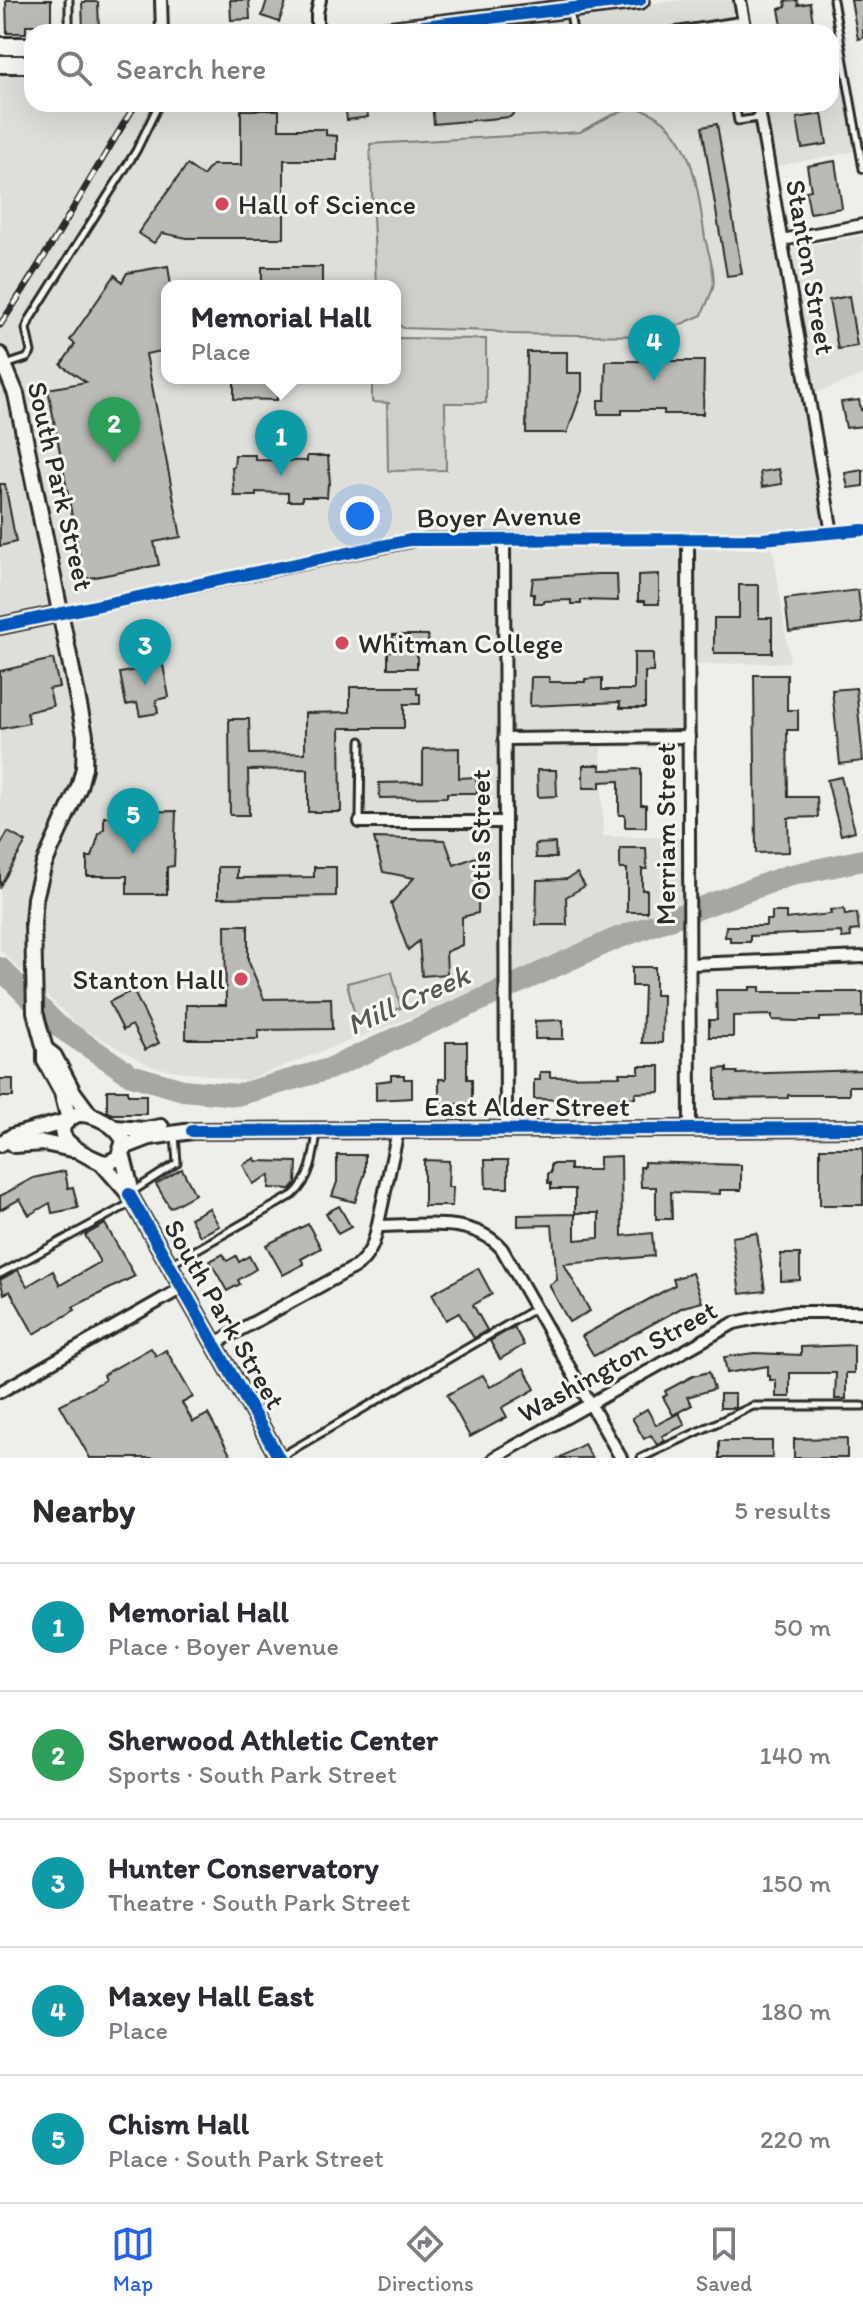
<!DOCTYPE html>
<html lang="en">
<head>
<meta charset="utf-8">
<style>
	body { margin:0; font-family:Itim,sans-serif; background:#f2f2f3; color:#2b2b33 }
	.you { position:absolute; left:360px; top:516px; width:28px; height:28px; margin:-20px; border:6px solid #fff; border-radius:50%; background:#1a73e8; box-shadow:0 0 0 12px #1a73e833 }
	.badge { display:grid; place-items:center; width:52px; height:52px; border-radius:50%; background:#2563eb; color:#fff; font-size:26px; font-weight:700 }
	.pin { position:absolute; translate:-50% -66px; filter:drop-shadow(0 2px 4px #0008) }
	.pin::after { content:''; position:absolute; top:42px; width:28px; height:24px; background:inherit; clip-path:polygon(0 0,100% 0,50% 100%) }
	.popup { position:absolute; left:161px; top:280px; width:240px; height:104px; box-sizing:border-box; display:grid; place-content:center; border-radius:16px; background:#fff; filter:drop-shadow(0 2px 6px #0005); font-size:26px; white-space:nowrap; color:#7c7c81 }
	.popup b { font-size:30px; color:#2b2b33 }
	.popup::after { content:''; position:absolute; left:50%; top:100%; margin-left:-16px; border:16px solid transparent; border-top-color:#fff }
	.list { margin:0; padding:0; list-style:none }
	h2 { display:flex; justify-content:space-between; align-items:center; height:104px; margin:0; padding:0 32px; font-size:34px }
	h2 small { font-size:26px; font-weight:400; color:#7c7c81 }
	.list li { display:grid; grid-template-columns:52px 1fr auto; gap:24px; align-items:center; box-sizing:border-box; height:128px; padding:0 32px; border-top:2px solid #e1e1e2 }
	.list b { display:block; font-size:30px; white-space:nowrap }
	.list p { margin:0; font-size:26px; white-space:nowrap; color:#7c7c81 }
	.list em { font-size:26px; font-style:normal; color:#7c7c81 }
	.icon { flex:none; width:44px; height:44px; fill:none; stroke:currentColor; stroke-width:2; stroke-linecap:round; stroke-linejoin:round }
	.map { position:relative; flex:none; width:863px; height:1458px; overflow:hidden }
	.search { position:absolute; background:#fff; box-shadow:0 8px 32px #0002; left:24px; right:24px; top:24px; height:88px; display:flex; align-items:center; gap:20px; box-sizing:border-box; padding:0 28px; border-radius:24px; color:#7c7c81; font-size:30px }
	.sheet { height:744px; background:#fff }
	nav { display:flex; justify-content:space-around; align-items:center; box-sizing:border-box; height:112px; border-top:2px solid #e1e1e2; background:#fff; font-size:22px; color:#7c7c81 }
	nav a { display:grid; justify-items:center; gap:4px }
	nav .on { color:#2563eb }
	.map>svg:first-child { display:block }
</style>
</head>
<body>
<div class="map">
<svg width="863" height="1458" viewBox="0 0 863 1458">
	<rect width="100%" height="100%" fill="#eeeeea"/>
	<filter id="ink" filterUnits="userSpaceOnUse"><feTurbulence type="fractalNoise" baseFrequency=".0125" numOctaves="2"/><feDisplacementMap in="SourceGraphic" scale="16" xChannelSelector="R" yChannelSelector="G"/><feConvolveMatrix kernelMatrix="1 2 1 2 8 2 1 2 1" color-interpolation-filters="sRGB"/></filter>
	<g filter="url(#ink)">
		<g fill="#dededb" fill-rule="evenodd">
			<polygon points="683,0 734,0 739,32 385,32"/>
			<polygon points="834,31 855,151 774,167 761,104 831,104 830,32"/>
			<path d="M32,70V104H752L825,534L689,539L681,747H601L603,836L681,838L682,915L244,1081L153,1067L78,1026L0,950V73ZM167,286H395V378H167Z"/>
			<polygon points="863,235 863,375 816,393 792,249"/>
			<polygon points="695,549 773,549 790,662 695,665"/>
		</g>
		<g fill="#cececa" stroke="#7c7c7a" stroke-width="2">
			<path d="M634,107C694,121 697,188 705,238C708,252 716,273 713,287C711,296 705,306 702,315L661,333L647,336L510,334L492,331L403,328L395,321V286H376L370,144L580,132L610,116Z"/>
			<polygon points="395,338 486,339 486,403 445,403 446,470 388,471 387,404 390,403 372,402 372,378 395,378"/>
			<polygon points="392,972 401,1008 356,1020 347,983"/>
		</g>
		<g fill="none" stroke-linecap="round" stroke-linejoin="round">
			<polyline stroke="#a6a6a3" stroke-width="22" points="0,968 58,1026 131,1075 183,1090 237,1095 329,1069 615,939 787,876 863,860"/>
		</g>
		<g fill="#babab7" stroke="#2b2b2b" stroke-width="2">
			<polygon points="6,0 51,0 51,25 26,25 26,33 7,33"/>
			<polygon points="230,0 249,0 250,19 231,20"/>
			<polygon points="267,0 287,0 279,22 262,16"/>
			<polygon points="797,0 798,5 810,3 813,22 794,25 795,31 783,32 779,9 786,7 785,1"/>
			<polygon points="851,0 863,0 863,38 858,39"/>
			<polygon points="82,2 98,2 99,29 83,30"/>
			<polygon points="345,104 366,104 368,117 347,120"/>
			<polygon points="432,104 523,104 510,117 434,124"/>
			<polygon points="241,110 279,110 279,129 326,129 326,135 337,136 337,160 284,160 284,238 187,238 162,233 154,243 138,233 187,165 203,176 212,165 241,165"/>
			<polygon points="822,114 827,144 802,148 797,118"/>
			<polygon points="717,124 742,274 727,276 702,127"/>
			<polygon points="835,161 842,208 810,213 806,191 811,190 807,166"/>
			<polygon points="168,266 171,286 167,286 167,350 146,354 181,537 154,542 159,565 84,579 48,389 86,382 61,365 75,344 70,340 115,275 122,282 127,273"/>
			<rect x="262" y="267" width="60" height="19"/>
			<polygon points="849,296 857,346 838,349 829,300"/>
			<polygon points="527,352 567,352 567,373 582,373 582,391 567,433 526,433"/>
			<polygon points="606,361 704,361 703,414 664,414 664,410 622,410 622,414 598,414 598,400 605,400"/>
			<polygon points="234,378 277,378 277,400 234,399"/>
			<polygon points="859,400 861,410 863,409 863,426 846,428 841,402"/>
			<polygon points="235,455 255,455 255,460 307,461 307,456 328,456 330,484 328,484 327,497 302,497 302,501 288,501 288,493 256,492 256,496 234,496 232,467 234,467"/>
			<polygon points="779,469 782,484 762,487 760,472"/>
			<polygon points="863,470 863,486 848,488 845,473"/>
			<polygon points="0,484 5,484 16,542 0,546"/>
			<polygon points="597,574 617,574 618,601 581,600 581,604 571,604 571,600 544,601 544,603 534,603 534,594 531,594 533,578"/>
			<polygon points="659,574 659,604 645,604 645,601 638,601 638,575"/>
			<polygon points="739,585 759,585 759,618 772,618 772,653 714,653 714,618 739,618"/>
			<polygon points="858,590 862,623 789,632 785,599"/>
			<polygon points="393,635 428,635 428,653 417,653 417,668 388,668 388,651 393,651"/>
			<polygon points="634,653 653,653 653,672 645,672 645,708 620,708 620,702 530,706 531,677 549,677 549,682 585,682 585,679 602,678 602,690 634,690"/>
			<polygon points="53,659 59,687 49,689 53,706 27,712 29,723 0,729 0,671"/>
			<polygon points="163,665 169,697 156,700 158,713 140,716 137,703 126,705 120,673"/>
			<polygon points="754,675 787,675 787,710 798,710 798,730 787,730 788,797 817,797 818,817 788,818 789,852 756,853"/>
			<polygon points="350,687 417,687 417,694 420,694 420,704 404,704 404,728 340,728 341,812 308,812 308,769 248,770 249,815 230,815 229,719 249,719 250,754 305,753 305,713 350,712"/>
			<polygon points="856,688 863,761 840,764 832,690"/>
			<polygon points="459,748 459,778 476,777 477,793 447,793 447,797 380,798 379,783 423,782 423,749"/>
			<polygon points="583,765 600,765 600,770 641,769 641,805 646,805 646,827 625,827 625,815 619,815 619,781 600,782 600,788 583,788"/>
			<polygon points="537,770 556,770 557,796 538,797"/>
			<polygon points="841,777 855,831 841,835 827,780"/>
			<polygon points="176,811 174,866 167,867 167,894 127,894 127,876 87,876 87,857 92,857 99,834 104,829 104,817 126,817 126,812"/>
			<polygon points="8,832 26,842 0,886 0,846"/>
			<polygon points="374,838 445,840 454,865 479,856 478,913 462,917 462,945 446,952 447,974 422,976 419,941 408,950 391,904 414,878 383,872"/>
			<polygon points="555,843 556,858 536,858 535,844"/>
			<polygon points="620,848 646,848 647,869 642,869 642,890 647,890 647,912 627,912 627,869 620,869"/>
			<polygon points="218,867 237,867 237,878 314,877 314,867 336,867 336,896 218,898"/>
			<polygon points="577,873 585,886 566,897 567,925 536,925 537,880 567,879"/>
			<polygon points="844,909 845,915 857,913 859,930 850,931 851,937 842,938 841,932 750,936 750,942 730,942 730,937 725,937 726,926 766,926 766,920 772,920 772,912 786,912 786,919 831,914 830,910"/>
			<polygon points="225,925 248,925 248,960 264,999 331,998 332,1029 258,1030 258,1039 186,1039 186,1005 226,1005"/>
			<polygon points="632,967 655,967 655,995 663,995 662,1043 642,1043 644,986 632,986"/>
			<polygon points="750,987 760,987 760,992 863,992 863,1017 820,1018 820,1021 796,1021 772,1020 772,1015 733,1016 733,1037 709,1037 709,1020 717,1020 716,990 750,990"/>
			<polygon points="133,990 159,1043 145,1050 132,1025 123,1030 109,1002"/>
			<polygon points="563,1020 563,1039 535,1039 535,1021"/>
			<polygon points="446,1042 467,1042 467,1079 472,1079 472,1104 439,1104 439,1079 446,1079"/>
			<polygon points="639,1066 660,1066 660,1092 635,1093 635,1098 610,1098 610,1101 534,1099 534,1080 540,1080 540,1072 550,1072 550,1077 620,1076 619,1073 639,1073"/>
			<polygon points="727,1068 727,1072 737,1072 737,1074 863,1070 863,1086 849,1086 849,1095 788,1095 788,1098 716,1099 716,1069"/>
			<polygon points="391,1075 404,1075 404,1079 412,1079 412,1098 376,1100 376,1082 391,1080"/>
			<rect x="0" y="1079" width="13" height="18"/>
			<polygon points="107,1090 128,1090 128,1095 146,1095 146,1114 112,1114 107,1111"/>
			<rect x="820" y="1148" width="43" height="57"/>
			<polygon points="337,1155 365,1155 365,1173 355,1202 332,1196 337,1182"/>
			<polygon points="621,1156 622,1236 652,1233 654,1256 564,1264 590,1311 569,1322 549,1285 557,1280 552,1225 518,1226 518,1215 575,1214 575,1240 599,1238 599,1213 575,1213 575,1189 551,1189 551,1183 548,1183 548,1173 551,1173 551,1164 570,1164 570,1170 599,1170 599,1157"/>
			<polygon points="255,1158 256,1161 297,1162 296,1183 291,1189 269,1188 270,1175 253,1184 243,1165"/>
			<polygon points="424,1160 449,1161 448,1187 453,1187 452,1206 424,1206"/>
			<polygon points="485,1160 508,1160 508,1188 486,1188"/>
			<polygon points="644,1162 741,1165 741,1190 720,1190 720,1194 671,1192 672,1219 656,1219 656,1187 641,1187 640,1167 644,1167"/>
			<polygon points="182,1169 195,1194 170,1208 156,1184"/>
			<polygon points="65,1171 68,1188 73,1187 78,1208 52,1213 50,1203 29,1215 20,1199 0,1210 0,1196 33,1178"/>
			<polygon points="339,1206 351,1227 338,1234 326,1213"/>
			<polygon points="209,1208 219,1226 200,1236 190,1218"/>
			<polygon points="105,1224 135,1276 73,1307 75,1310 34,1334 10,1291 4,1294 0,1280 18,1270 27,1286 53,1271 60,1285 100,1262 85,1235"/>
			<polygon points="308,1224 321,1248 301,1259 304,1264 283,1275 266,1245"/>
			<polygon points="757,1233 765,1291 740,1294 732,1237"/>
			<polygon points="223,1254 227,1261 236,1256 239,1262 249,1256 256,1269 238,1280 240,1284 227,1291 210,1261"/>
			<polygon points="781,1254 800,1254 800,1280 781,1281"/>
			<polygon points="478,1268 492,1294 473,1305 487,1330 474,1338 459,1313 446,1320 432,1294"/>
			<polygon points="692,1273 702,1302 683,1307 594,1356 582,1336 675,1285 673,1279"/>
			<polygon points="514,1327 524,1345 500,1359 490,1341"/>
			<polygon points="854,1345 854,1373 846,1373 846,1399 835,1399 836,1373 790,1373 790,1397 776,1397 776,1380 770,1380 770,1376 768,1376 768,1366 727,1373 724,1357 754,1353 801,1355 801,1347"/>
			<polygon points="151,1348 156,1356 166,1350 193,1397 182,1403 193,1422 208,1414 232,1458 90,1458 60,1405 105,1380 103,1375"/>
			<polygon points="524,1368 535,1389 502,1408 507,1417 470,1437 447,1395 483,1375 490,1387"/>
			<polygon points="709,1372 714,1389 687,1397 692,1405 673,1415 663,1397 667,1395 665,1391 693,1376"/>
			<rect x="720" y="1394" width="15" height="14"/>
			<polygon points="647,1409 656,1425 679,1413 685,1425 662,1436 665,1441 657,1445 651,1435 644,1439 632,1418"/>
			<polygon points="847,1438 847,1458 794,1458 794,1439"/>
			<rect x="719" y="1441" width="53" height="17"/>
			<polygon points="584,1444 592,1458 559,1458"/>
		</g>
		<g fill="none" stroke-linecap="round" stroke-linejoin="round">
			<g stroke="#2b2b2b" stroke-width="11">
				<g id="lane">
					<polyline points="69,0 69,32"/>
					<polyline points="833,0 863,169"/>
					<polyline points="570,13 573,32"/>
					<polyline points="667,32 743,20"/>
					<polyline points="735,104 738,121 759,118"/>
					<polyline points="6,365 27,358 31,352 26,329 30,319 136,151 159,104"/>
					<polyline points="360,820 361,741"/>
					<polyline points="132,1192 177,1163 175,1135"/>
					<path d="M171,1264L293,1195C311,1179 314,1155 317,1132"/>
					<polyline points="0,1274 133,1202"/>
					<polyline points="280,1457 536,1308"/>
					<polyline points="641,1458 753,1406 863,1406"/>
				</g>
			</g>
			<g stroke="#2b2b2b" stroke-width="16">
				<g id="street">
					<polyline points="161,0 162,32"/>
					<polyline points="740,0 746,32"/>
					<polyline points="317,32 317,13 320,0"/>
					<polyline points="758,104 832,533"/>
					<polyline points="782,240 863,225"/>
					<polyline points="504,539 506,1130"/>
					<polyline points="688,539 690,1129"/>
					<polyline points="62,613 421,539 762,539 863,530"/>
					<polyline points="504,739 689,737"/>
					<polyline points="360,822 504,822"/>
					<polyline points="690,964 863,957"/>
					<path d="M378,1226C418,1226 473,1215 502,1249L621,1458"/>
					<path d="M214,1344L357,1266C368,1256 373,1247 376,1233L398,1131"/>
					<polyline points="0,1392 182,1288"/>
					<polyline points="494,1458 734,1323 787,1312 863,1312"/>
				</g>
			</g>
			<g stroke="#2b2b2b" stroke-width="20">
				<g id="secondary">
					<polyline points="0,355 16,394 85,735 84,768 79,787 44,864 35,898 33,923 35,1012 45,1049 45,1061 62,1092 69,1120"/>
					<polyline points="0,626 62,613"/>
					<polyline points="45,1049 54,1056 73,1092 90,1115"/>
					<path d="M78,1114C94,1113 117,1125 124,1141L118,1158L107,1163L101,1162C82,1154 39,1133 78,1114Z"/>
					<polyline points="115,1128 145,1130 161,1127"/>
					<polyline points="0,1144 13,1136 67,1121"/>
					<polyline points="14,1145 44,1143 72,1149"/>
					<polyline points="124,1147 150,1137 192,1131 863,1128"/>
					<polyline points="122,1153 130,1185 129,1194"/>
					<polyline points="101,1162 129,1194 279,1458"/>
				</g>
			</g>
			<g stroke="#2b2b2b" stroke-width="22">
				<g id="primary">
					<polyline points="374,32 640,0"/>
					<polyline points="0,46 32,46"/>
					<polyline points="0,64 32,64"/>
				</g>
			</g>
			<use href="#lane" stroke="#f6f6f2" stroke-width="5"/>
			<use href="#street" stroke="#f6f6f2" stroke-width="10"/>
			<use href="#secondary" stroke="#f6f6f2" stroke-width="14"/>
			<use href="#primary" stroke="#f6f6f2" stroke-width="16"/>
			<g stroke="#2b2b2b" stroke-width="7">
				<path id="rail" d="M0,325C49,254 90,177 136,104"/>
			</g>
			<use href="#rail" stroke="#f6f6f2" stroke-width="4" stroke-dasharray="12" stroke-linecap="butt"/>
			<g stroke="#f6f6f2" stroke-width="17">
				<g id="cycleway">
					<polyline points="374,32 640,0"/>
					<polyline points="0,626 410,540 762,539 863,530"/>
					<polyline points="192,1131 863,1128"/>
					<polyline points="129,1194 279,1458"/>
				</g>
			</g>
			<use href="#cycleway" stroke="#0057b8" stroke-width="12"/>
		</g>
	</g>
	<g fill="#d1495b" stroke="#f6f6f2" stroke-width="3">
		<circle cx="222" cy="204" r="8"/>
		<circle cx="342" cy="643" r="8"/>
		<circle cx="241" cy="979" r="8"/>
	</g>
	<g text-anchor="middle" stroke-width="6" stroke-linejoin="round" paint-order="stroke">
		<g font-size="28" fill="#2b2b2b" stroke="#f6f6f2" text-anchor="start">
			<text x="238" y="214">Hall of Science</text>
			<text x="358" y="653">Whitman College</text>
			<text x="225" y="989" text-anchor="end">Stanton Hall</text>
		</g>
		<g font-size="28" fill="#2b2b2b" stroke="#f6f6f2">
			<text transform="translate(811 267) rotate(80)" y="10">Stanton Street</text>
			<text transform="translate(61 486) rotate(77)" y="10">South Park Street</text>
			<text transform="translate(499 516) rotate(-1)" y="10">Boyer Avenue</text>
			<text transform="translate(665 834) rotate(-90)" y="10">Merriam Street</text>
			<text transform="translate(480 835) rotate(-90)" y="10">Otis Street</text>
			<text x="527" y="1116">East Alder Street</text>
			<text transform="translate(225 1314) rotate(60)" y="10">South Park Street</text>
			<text transform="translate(617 1361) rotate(-29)" y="10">Washington Street</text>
		</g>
		<g font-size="30" font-style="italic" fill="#565655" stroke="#f6f6f2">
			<text transform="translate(408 1000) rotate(-24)" y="10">Mill Creek</text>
		</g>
	</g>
</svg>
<div class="you"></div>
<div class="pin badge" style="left:281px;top:476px;background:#0f9aa8">1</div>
<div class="popup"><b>Memorial Hall</b>Place</div>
<div class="pin badge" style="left:114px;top:463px;background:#2e9e5b">2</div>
<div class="pin badge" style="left:145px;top:685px;background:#0f9aa8">3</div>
<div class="pin badge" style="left:654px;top:381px;background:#0f9aa8">4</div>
<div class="pin badge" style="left:133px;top:854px;background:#0f9aa8">5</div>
<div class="search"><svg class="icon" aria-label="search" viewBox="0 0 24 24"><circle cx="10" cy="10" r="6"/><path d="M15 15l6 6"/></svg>Search here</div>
</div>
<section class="sheet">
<h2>Nearby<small>5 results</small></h2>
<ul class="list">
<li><span class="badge" style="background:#0f9aa8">1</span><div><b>Memorial Hall</b><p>Place · Boyer Avenue</p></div><em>50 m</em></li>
<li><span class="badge" style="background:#2e9e5b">2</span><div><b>Sherwood Athletic Center</b><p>Sports · South Park Street</p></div><em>140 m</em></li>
<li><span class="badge" style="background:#0f9aa8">3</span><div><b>Hunter Conservatory</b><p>Theatre · South Park Street</p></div><em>150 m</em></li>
<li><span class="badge" style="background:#0f9aa8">4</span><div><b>Maxey Hall East</b><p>Place</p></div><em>180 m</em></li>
<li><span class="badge" style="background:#0f9aa8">5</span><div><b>Chism Hall</b><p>Place · South Park Street</p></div><em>220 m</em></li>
</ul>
</section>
<nav>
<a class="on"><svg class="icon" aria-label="map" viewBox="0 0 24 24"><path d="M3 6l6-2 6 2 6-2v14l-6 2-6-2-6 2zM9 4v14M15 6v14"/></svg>Map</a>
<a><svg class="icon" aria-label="directions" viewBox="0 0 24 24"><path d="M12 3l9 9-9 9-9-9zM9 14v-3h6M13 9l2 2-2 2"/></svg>Directions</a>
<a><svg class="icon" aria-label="saved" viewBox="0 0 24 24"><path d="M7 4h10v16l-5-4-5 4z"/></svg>Saved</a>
</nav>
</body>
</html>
